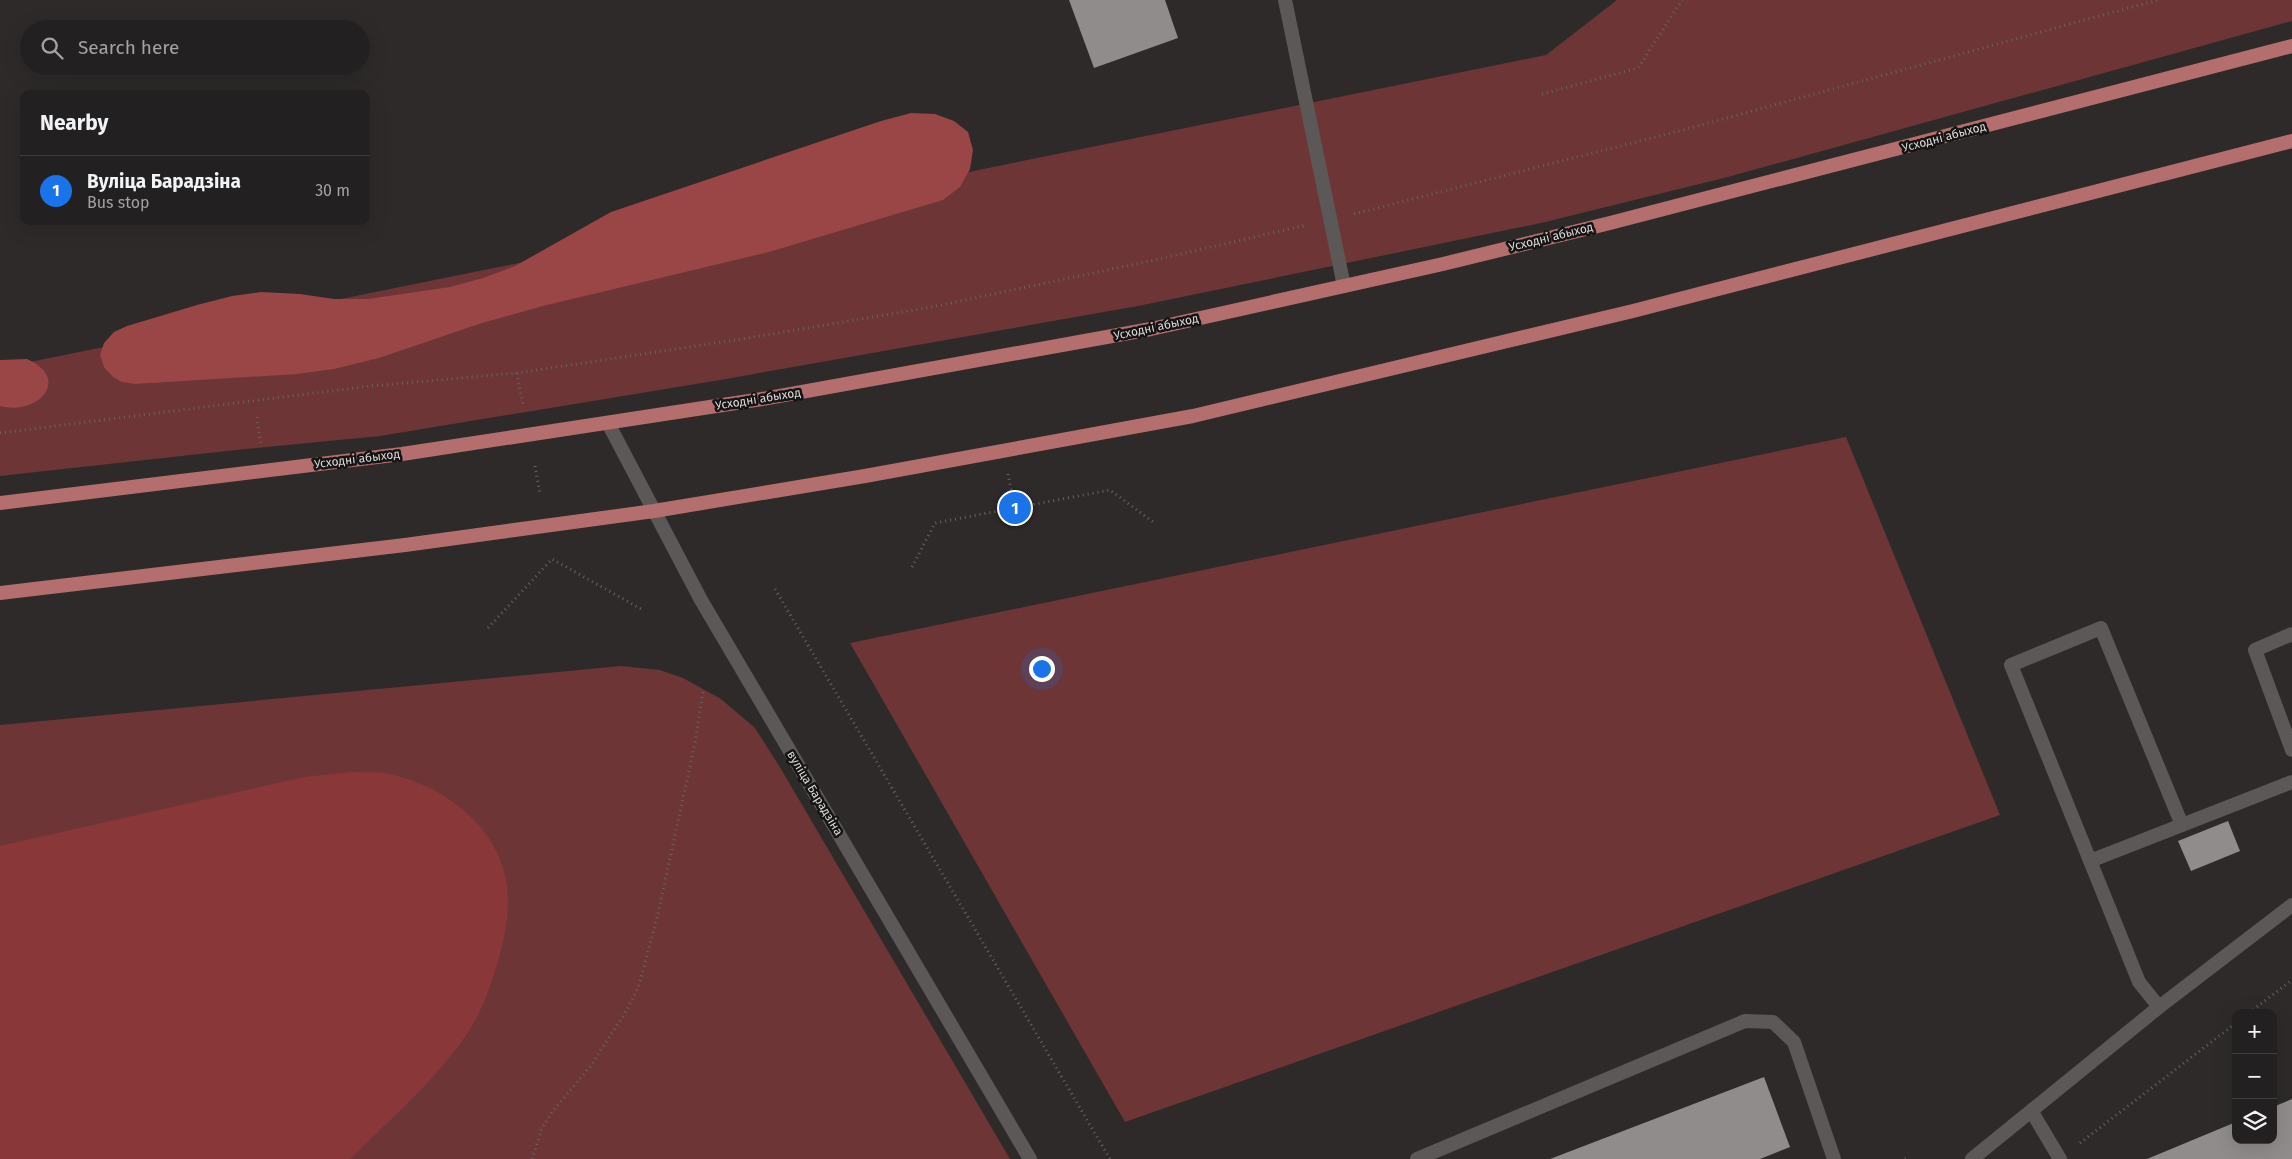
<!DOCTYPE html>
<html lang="en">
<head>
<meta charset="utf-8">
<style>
	body { margin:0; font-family:"Fira Sans",sans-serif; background:#2a2829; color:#f1f3f6 }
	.controls { position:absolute; right:15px; bottom:15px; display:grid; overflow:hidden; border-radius:10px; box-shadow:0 5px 20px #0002 }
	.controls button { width:45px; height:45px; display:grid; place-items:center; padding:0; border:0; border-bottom:1px solid #3f3e3e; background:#222020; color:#f1f3f6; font:25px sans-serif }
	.you { position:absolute; left:1041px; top:668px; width:18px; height:18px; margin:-12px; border:4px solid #fff; border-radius:50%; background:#1a73e8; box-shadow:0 0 0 8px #1a73e833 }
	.badge { display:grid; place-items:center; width:32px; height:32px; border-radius:50%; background:#1a73e8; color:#fff; font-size:16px; font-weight:700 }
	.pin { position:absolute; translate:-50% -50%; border:2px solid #fff; box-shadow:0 1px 5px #0006 }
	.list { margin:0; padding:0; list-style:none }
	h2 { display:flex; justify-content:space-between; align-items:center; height:65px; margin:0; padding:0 20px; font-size:21px }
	h2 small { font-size:16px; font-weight:400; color:#a2a3a5 }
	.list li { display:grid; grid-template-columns:32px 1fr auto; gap:15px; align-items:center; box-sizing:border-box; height:70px; padding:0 20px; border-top:1px solid #3f3e3e }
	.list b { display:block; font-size:19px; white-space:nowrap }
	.list p { margin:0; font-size:16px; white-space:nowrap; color:#a2a3a5 }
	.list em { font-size:16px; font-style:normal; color:#a2a3a5 }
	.icon { flex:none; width:28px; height:28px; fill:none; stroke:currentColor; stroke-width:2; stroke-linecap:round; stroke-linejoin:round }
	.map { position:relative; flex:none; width:2292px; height:1159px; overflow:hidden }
	.search { position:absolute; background:#222020; box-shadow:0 5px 20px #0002; left:20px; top:20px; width:350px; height:55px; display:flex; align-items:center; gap:12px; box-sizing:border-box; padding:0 18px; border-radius:28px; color:#a2a3a5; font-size:19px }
	.panel { position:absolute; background:#222020; box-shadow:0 5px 20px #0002; left:20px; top:90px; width:350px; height:135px; border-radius:10px }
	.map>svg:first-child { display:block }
</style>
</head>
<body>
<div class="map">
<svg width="2292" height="1159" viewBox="0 0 2292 1159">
	<rect width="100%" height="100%" fill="#2e2a2a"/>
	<g fill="#6d3535">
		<polygon points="1617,0 2292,0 2292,21 1728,177 1541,223 1138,306 726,379 380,436 245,449 0,476 0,368 1546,55"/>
		<polygon points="1846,437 2000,815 1125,1122 850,643"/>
		<polygon points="621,666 660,670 683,678 721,699 755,728 781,769 1010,1159 0,1159 0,725"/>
	</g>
	<g fill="#9a4546">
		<polygon points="911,113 935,114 954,121 968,132 973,150 970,169 960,187 943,200 769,252 543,306 482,323 379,358 334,369 297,374 135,384 122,382 113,377 104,367 100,355 104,343 114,332 127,326 197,305 232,296 261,292 300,294 334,299 368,299 450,287 483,278 515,266 611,212 881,121"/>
		<path d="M27,359C73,380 36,416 0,406V360Z"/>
	</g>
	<path fill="#8a3739" d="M351,772C363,773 377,771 389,774C448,787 507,832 508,898C508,920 504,941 498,961C491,985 482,1011 469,1031C436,1080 392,1118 350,1159H0V846L304,777Z"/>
	<g fill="#918c8c">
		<polygon points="1069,0 1165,0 1178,38 1094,68"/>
		<polygon points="2228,821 2240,851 2191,871 2178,841"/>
		<polygon points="1764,1077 1790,1147 1760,1159 1550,1159"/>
		<polygon points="2292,1099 2292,1159 2147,1159 2236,1122 2236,1140 2273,1140 2273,1107"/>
	</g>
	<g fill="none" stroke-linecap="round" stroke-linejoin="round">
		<g stroke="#676363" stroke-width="3" stroke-dasharray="1 4" stroke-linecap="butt">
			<polyline points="1542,94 1638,68 1682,0"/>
			<polyline points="1354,214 1683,130 2158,0"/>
			<polyline points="517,373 523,405"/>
			<polyline points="257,417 261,446"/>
			<polyline points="0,433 370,386 517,373 736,340 932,307 1150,261 1307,225"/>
			<polyline points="535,466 540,494"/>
			<polyline points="1008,474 1015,508"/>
			<polyline points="912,567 935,523 1110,490 1156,524"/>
			<polyline points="775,589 1110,1159"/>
			<polyline points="488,628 552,559 641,609"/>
			<polyline points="2249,1013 2292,980"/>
			<polyline points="2080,1143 2236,1023"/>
			<polyline points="532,1159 542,1128 552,1112 590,1067 628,1008 639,985 657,918 695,743 703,691"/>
			<polyline points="1905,1159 1908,1157"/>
		</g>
		<g stroke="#5c5858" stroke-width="14">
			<polyline points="1285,0 1344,286"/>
			<polyline points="2292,634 2255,650 2292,750"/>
			<polyline points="2090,861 2292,782"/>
			<polyline points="2159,1007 2139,982 2011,665 2101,628 2182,825"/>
			<polyline points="2032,1112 2060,1159"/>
			<polyline points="1417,1159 1745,1021 1773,1022 1794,1042 1834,1159"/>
			<polyline points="1972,1159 2159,1007 2292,905"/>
		</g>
		<polyline stroke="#5c5858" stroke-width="14" points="608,423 701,600 1030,1159"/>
		<g stroke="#b46e6e" stroke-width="14">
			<polyline points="0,503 402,454 762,399 1151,329 1443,264 1610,223 2292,46"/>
			<polyline points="0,593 405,545 654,511 865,476 1193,416 1633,311 2292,141"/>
		</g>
	</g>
	<g text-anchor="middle" stroke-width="5" stroke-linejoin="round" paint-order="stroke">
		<g font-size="12" fill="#dcdad9" stroke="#151313">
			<text transform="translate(1944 137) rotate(-15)" y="4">Усходні абыход</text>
			<text transform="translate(1551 237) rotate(-14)" y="4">Усходні абыход</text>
			<text transform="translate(1156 327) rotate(-12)" y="4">Усходні абыход</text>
			<text transform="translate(758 399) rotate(-9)" y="4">Усходні абыход</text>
			<text transform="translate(357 459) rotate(-7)" y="4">Усходні абыход</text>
			<text transform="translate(815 793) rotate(59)" y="4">вуліца Барадзіна</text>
		</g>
	</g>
</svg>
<div class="controls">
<button>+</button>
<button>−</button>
<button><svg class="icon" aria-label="layers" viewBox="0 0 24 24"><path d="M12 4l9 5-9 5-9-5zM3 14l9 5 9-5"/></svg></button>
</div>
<div class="you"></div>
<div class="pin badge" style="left:1015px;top:508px">1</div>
<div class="search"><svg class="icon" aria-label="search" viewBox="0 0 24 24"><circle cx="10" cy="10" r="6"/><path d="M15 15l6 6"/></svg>Search here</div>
<section class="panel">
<h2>Nearby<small></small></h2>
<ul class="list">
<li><span class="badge">1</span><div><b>Вуліца Барадзіна</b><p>Bus stop</p></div><em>30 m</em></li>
</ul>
</section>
</div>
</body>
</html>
